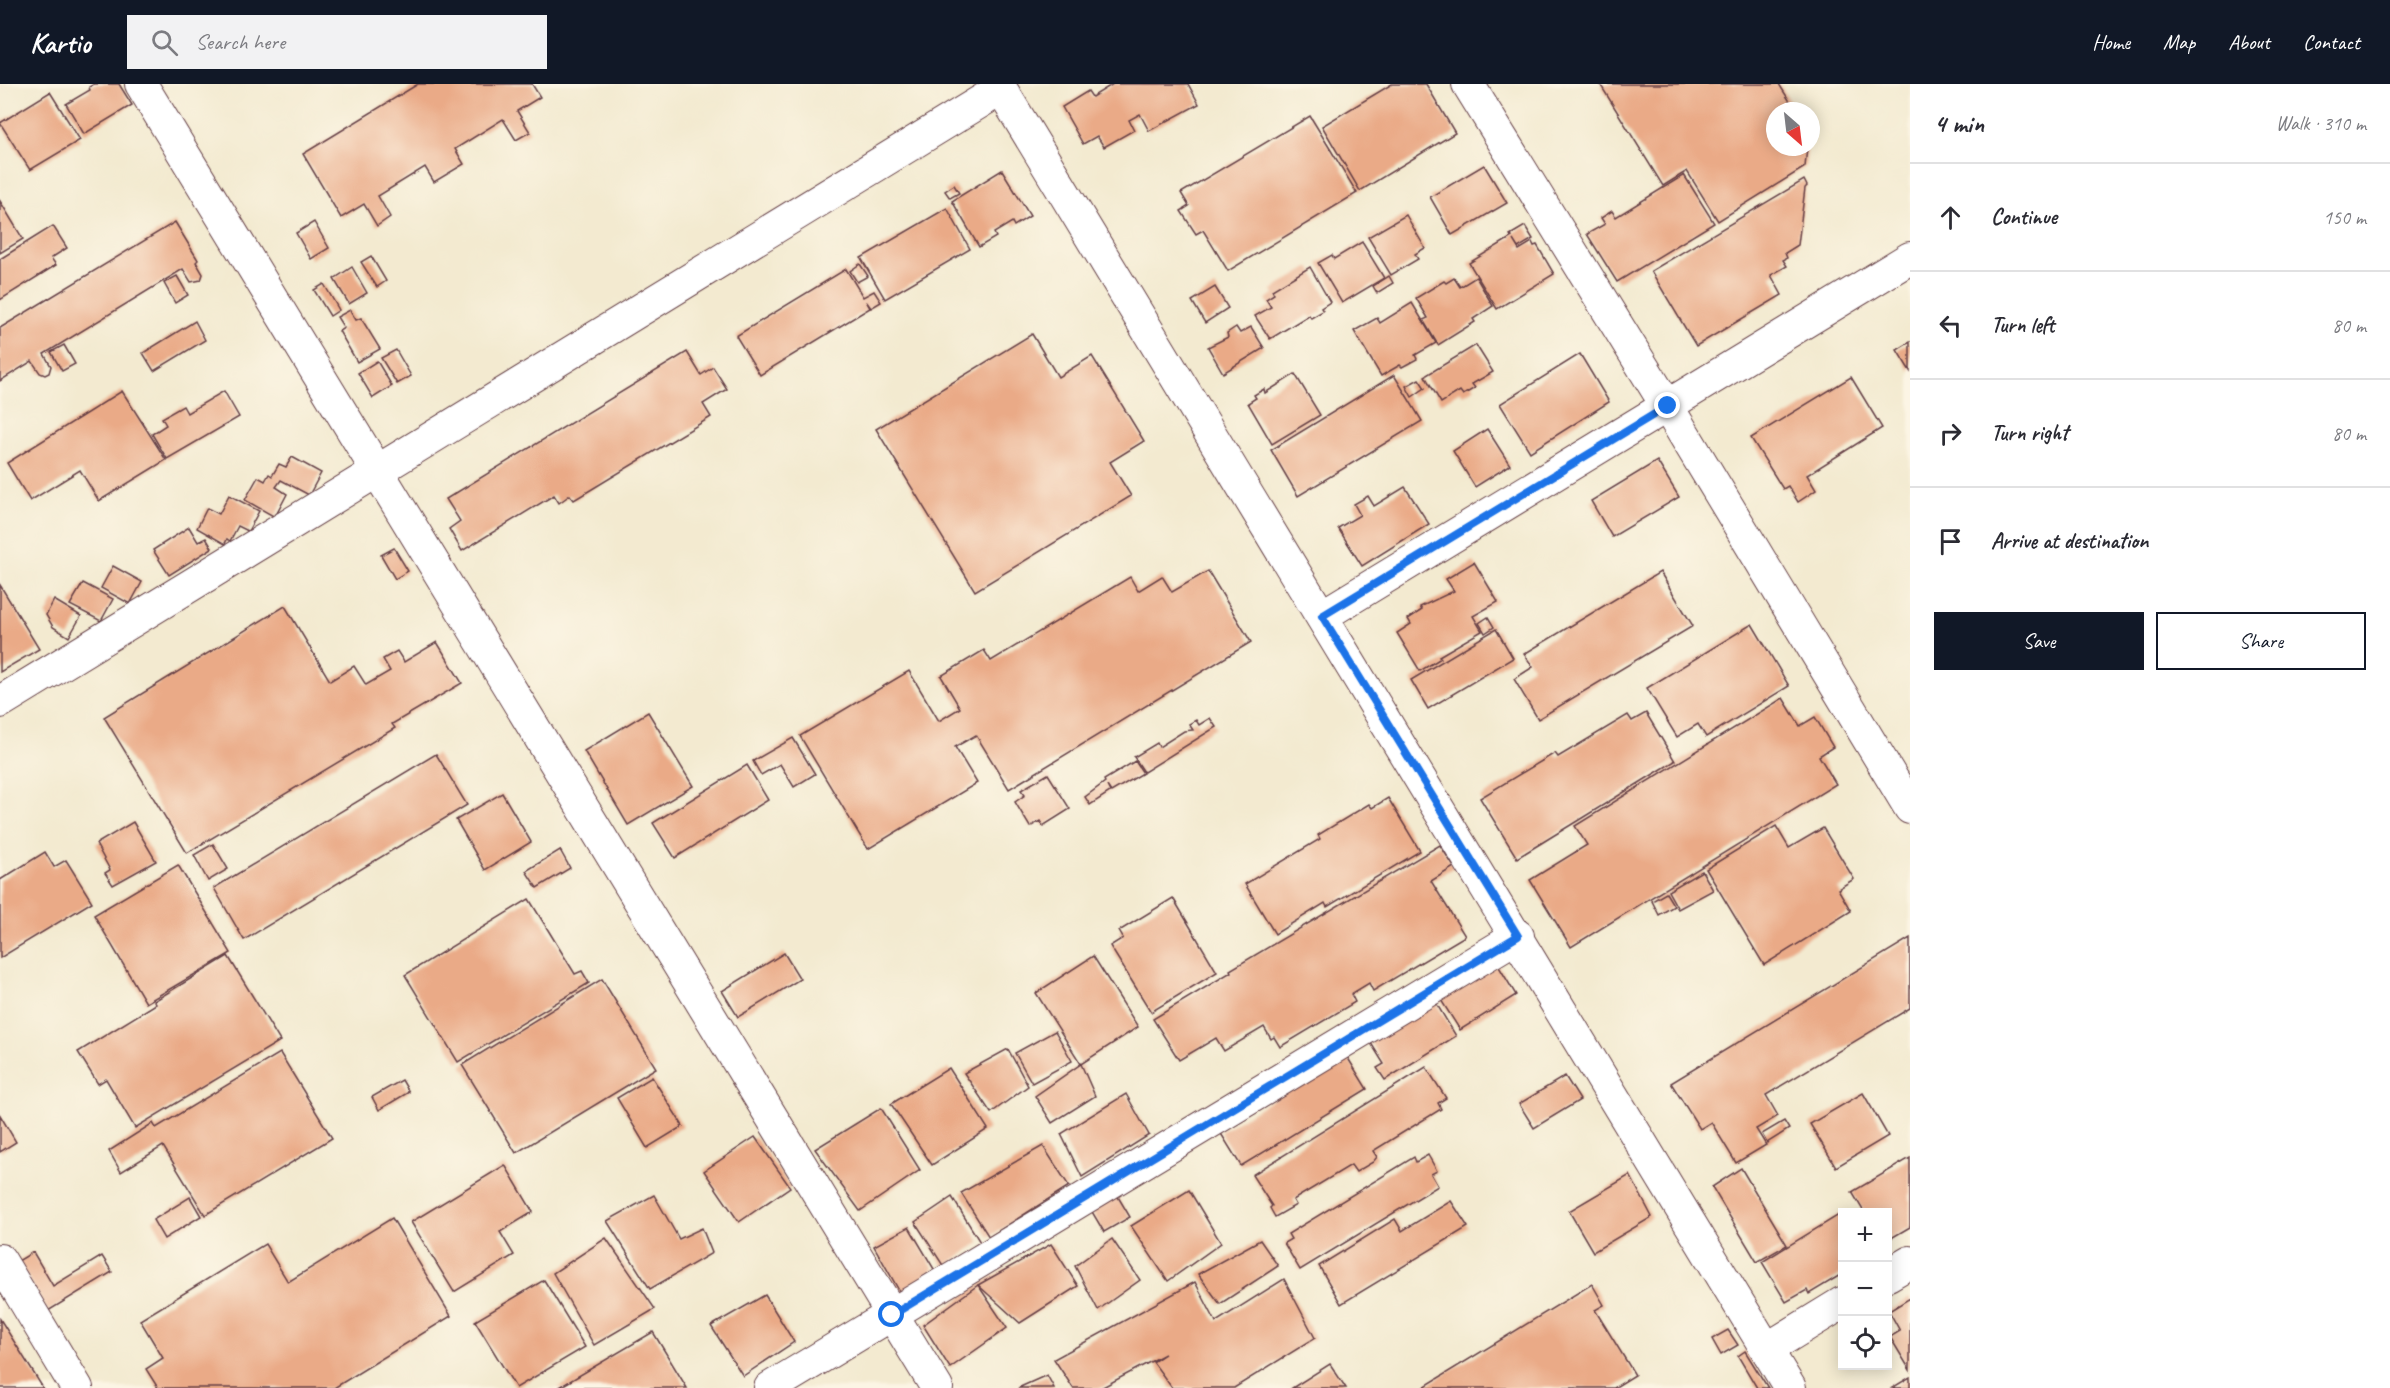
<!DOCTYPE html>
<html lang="en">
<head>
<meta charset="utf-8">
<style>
	body { margin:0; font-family:Caveat,sans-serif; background:#f2f2f3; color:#2b2b33 }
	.controls { position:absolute; right:18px; bottom:18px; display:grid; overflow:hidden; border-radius:0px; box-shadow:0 3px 15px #0003 }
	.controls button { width:54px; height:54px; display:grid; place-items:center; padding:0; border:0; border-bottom:2px solid #e1e1e2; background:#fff; color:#2b2b33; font:30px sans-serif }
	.compass { position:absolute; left:1766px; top:18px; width:54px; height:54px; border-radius:50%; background:#fff; box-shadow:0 3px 15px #0003; rotate:152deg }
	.stop { position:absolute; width:18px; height:18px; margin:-14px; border:4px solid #1a73e8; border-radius:50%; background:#fff }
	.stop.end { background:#1a73e8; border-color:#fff; box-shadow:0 2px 6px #0008 }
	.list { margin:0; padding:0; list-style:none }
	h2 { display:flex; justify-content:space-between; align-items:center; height:78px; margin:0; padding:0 24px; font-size:26px }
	h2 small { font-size:20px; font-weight:400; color:#7c7c81 }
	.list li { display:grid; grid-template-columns:39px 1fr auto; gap:18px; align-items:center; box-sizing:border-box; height:108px; padding:0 24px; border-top:2px solid #e1e1e2 }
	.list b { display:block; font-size:22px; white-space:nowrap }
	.list em { font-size:20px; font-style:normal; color:#7c7c81 }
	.actions { display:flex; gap:12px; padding:18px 24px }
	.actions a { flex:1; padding:14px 0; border:2px solid #111827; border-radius:0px; text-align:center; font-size:21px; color:#111827 }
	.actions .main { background:#111827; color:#fff }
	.icon { flex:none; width:33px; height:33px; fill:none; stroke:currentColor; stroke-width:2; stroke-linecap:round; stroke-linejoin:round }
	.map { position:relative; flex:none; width:1910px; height:1304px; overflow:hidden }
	header { display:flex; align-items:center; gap:36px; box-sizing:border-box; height:84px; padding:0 30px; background:#111827; color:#fff }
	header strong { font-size:28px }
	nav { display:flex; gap:33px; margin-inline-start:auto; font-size:21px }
	.search { width:420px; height:54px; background:#f2f2f3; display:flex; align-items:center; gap:15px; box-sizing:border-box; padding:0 21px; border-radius:0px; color:#7c7c81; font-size:22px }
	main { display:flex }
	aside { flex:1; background:#fff }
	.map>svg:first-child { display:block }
</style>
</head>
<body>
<header>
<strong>Kartio</strong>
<div class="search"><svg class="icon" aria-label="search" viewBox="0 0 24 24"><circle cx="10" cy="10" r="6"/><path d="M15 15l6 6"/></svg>Search here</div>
<nav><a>Home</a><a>Map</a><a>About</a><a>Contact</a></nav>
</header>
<main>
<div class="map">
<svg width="1910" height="1304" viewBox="0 0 1910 1304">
	<rect width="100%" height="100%" fill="#fcf5e5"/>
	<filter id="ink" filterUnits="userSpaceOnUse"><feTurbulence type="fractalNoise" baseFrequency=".0167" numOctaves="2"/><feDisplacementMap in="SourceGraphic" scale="12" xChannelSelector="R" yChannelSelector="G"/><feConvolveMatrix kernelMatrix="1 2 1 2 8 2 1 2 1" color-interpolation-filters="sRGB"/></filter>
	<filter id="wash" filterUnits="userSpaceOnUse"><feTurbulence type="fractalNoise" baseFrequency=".008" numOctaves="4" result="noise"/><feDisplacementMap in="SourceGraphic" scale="24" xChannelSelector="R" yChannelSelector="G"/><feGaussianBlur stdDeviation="1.35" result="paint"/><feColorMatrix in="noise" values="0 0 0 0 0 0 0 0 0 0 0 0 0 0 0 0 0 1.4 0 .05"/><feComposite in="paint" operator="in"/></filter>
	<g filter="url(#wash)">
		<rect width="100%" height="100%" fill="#f3ead0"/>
		<g id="blocks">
			<g fill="#eaaa87">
				<polygon points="94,0 119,0 132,21 84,50 66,20 90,6 89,3"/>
				<polygon points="418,0 532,0 540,13 517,27 530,48 516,56 503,35 455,65 464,80 434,98 425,83 378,112 390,133 377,142 364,120 341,134 303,70"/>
				<polygon points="1113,0 1188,0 1199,20 1149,47 1140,30 1129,36 1134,46 1104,63 1097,52 1083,60 1062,23 1088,7 1092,13"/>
				<polygon points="1392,0 1426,0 1455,49 1360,107 1322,42"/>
				<polygon points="1600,0 1779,0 1796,27 1775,27 1775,63 1807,63 1805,83 1718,137 1687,87 1663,102"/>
				<polygon points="50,8 80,56 30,86 0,39"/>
				<polygon points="1310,32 1357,109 1228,187 1203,146 1196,150 1181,127 1189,122 1181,109"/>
				<polygon points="1484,81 1507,119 1452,151 1430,113"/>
				<polygon points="1002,86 1030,132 1014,142 1012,138 994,149 996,153 979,163 952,117"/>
				<polygon points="1684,91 1714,139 1617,198 1587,150 1605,140 1601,134 1612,127 1616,133"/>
				<polygon points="1804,96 1807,102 1805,104 1798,161 1785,169 1787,174 1783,176 1787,182 1771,191 1782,211 1696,262 1651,187"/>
				<polygon points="954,101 959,109 950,114 945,107"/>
				<polygon points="0,117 23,155 0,169"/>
				<polygon points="947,124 970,165 885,215 861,174"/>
				<polygon points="1406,131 1425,164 1415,170 1418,175 1391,191 1368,153"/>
				<polygon points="175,138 198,176 196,178 203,190 201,196 191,198 183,185 44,270 51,282 49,289 45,291 40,289 32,277 0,297 0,244"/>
				<polygon points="314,138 329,164 311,175 296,149"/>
				<polygon points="53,142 67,164 51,174 56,181 0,216 0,175"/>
				<polygon points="1525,142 1533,155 1518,164 1513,156 1519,166 1532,158 1534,162 1537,161 1554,190 1497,225 1469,179 1512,153 1510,151"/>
				<polygon points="1362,158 1384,194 1342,219 1318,179 1332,171 1334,175"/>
				<polygon points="371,172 386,197 377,203 361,178"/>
				<polygon points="860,180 868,192 857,198 850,187"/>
				<polygon points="352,183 367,209 349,220 334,195"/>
				<polygon points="1310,183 1330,218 1321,224 1323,227 1311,234 1309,231 1270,255 1255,232 1271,223 1266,215 1274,210 1272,206"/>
				<polygon points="846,185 863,213 874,207 881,218 871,224 866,217 870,224 760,291 736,252"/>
				<polygon points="177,192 188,211 175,219 164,199"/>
				<polygon points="1389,192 1393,199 1377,209 1373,202"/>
				<polygon points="1476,193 1493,222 1473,235 1475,238 1438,261 1423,236 1428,234 1416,214 1444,197 1446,199 1454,194 1460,203"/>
				<polygon points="324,200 339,226 330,232 314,206"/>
				<polygon points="1215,203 1228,224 1205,239 1192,217"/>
				<polygon points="1412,219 1436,259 1415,271 1417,275 1402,283 1400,281 1381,292 1354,247 1377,234 1380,239"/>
				<polygon points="350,226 356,236 361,234 380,265 357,278 339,247 344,244 337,233"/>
				<polygon points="195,237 205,256 154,287 143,269"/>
				<polygon points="1236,243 1240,249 1251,243 1264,264 1223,289 1208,263 1228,253 1227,249"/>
				<polygon points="1032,250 1058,293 1092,272 1144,357 1110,378 1131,412 975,507 876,345"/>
				<polygon points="1910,258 1910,287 1897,266"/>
				<polygon points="64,261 75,280 62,287 51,268"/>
				<polygon points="1476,261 1493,288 1472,300 1475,304 1463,311 1460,307 1441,319 1425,292"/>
				<polygon points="396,266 411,292 397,300 381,274"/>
				<polygon points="687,268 701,291 713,283 727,305 703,320 711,333 574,416 570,411 559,419 554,411 462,467 449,445 460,437 446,415"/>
				<polygon points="1580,270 1609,318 1530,368 1500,320"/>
				<polygon points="377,277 392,302 373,314 358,289"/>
				<polygon points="1295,290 1320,331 1272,360 1248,319 1256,314 1254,311 1264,305 1265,309"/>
				<polygon points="1394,291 1422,337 1298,412 1271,366"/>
				<polygon points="1851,293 1882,344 1807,391 1816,406 1798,418 1788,402 1783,405 1751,354"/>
				<polygon points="1419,295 1425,304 1412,313 1406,302"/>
				<polygon points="122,307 166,376 99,417 80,386 30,417 7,379"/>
				<polygon points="224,307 239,333 167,375 152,350 166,341 162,334 183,322 187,329"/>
				<polygon points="1487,345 1510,381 1475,403 1453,367"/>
				<polygon points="292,373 321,389 309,411 281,396 276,403 287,410 275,433 245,416 258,393 265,397 269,390 272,392 279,380 286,383"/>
				<polygon points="1657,377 1679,413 1612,453 1591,417"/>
				<polygon points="1405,403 1429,440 1362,482 1338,444 1360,431 1354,420 1368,412 1374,422"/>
				<polygon points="229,411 259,427 248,447 238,442 230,457 227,455 225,460 197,444 207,424 219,430"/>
				<polygon points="189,443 198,458 206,454 212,464 169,491 153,466"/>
				<polygon points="394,464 408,487 395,495 381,471"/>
				<polygon points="1474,478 1498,518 1473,532 1482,547 1439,572 1441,574 1420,587 1397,549 1411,540 1408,535 1422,526 1420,523 1454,507 1446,495"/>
				<polygon points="113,482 142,498 130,520 101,504"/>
				<polygon points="1208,487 1251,558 1009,705 976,651 955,663 977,699 868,765 800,652 909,587 939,637 960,624 941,592 984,566 991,577 1130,493 1138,507 1162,492 1172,508"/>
				<polygon points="1660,488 1693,542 1538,635 1514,595 1533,583 1524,570"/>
				<polygon points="83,499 113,515 101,537 70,521"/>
				<polygon points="0,501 39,565 0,588"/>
				<polygon points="54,516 81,532 69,553 53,543 46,531"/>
				<polygon points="285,522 330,597 354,582 366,601 390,587 383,575 397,567 404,578 437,558 462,599 392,640 395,644 187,769 104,633"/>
				<polygon points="1488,533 1494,543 1485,549 1479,539"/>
				<polygon points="1752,540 1789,602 1706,653 1698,640 1677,653 1647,604"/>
				<polygon points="1496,545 1513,574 1428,625 1411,596"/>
				<polygon points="1783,614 1800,642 1815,633 1833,663 1819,672 1836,700 1571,863 1530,796 1587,761 1575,742"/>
				<polygon points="648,628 693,702 628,741 584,667"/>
				<polygon points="1646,629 1675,677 1517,774 1480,714 1555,669 1558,673 1628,631 1632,637"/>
				<polygon points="1210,634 1216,643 1144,688 1134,673 1157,659 1159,663 1184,647 1193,646 1189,640 1196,636 1199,641"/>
				<polygon points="793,654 815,690 794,703 780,680 761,691 753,677"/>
				<polygon points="436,670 467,721 244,856 214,804"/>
				<polygon points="1135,677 1143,689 1111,708 1107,702 1110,708 1090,721 1085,713 1105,698 1104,696"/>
				<polygon points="747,681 768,716 675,774 653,739"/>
				<polygon points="1048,690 1070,725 1043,742 1040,737 1030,743 1015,718 1025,711 1021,706"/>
				<polygon points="502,709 531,758 485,786 456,736"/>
				<polygon points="1388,714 1420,767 1327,823 1325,819 1275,850 1245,800 1320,755 1318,751 1369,720 1372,724"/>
				<polygon points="133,738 156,777 113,801 105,789 110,786 96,760"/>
				<polygon points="1776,742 1789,764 1823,744 1854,795 1838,805 1851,827 1764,881 1706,785"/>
				<polygon points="213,760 228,785 208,797 194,771"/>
				<polygon points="1440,761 1454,783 1431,797 1465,852 1373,907 1369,899 1351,910 1355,918 1280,963 1274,953 1271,955 1264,943 1224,967 1216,954 1179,976 1153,935 1231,888 1230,886"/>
				<polygon points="560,766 570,784 537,804 526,787"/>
				<polygon points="45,768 54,783 66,776 92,818 0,874 0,796"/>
				<polygon points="178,781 231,869 146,919 94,831"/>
				<polygon points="1702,787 1713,806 1678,825 1668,807"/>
				<polygon points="1666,809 1674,822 1659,831 1652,817"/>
				<polygon points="1173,814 1217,888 1151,928 1110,862 1123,854 1119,847"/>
				<polygon points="529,815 575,890 582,887 589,899 458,978 405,891"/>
				<polygon points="1910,854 1910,924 1766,1011 1778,1032 1756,1045 1766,1061 1736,1079 1711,1038 1700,1045 1671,999"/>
				<polygon points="784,869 800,895 738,933 722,907"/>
				<polygon points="228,872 280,957 135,1044 106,995 98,1000 78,968 156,920 154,917"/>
				<polygon points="1093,872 1138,943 1081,980 1036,909"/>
				<polygon points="1498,881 1516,911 1460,946 1441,916"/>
				<polygon points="602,895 656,984 516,1069 462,981"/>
				<polygon points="1433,914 1456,952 1385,996 1377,984 1384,980 1369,956"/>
				<polygon points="1055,947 1072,977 1032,999 1015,969"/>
				<polygon points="1008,965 1028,1002 991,1029 964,989"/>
				<polygon points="280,969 332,1054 205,1131 163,1062 121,1088 109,1067 153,1039 156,1044"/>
				<polygon points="1346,971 1367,1005 1241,1082 1220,1048"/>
				<polygon points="1081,980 1095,1012 1052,1039 1035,1012"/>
				<polygon points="1426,983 1446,1014 1438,1019 1441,1025 1373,1067 1377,1073 1373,1078 1356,1088 1351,1081 1293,1116 1296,1121 1275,1133 1270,1124 1272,1122 1252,1091"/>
				<polygon points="949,984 988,1045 932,1081 891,1020"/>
				<polygon points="1565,992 1580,1016 1534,1044 1519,1020"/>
				<polygon points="652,993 683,1042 647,1064 617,1014"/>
				<polygon points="402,996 409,1008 379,1026 372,1013"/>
				<polygon points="1863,1009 1888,1052 1836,1083 1810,1040"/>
				<polygon points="1126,1010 1149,1051 1082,1093 1061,1050"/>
				<polygon points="881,1024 920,1086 860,1127 815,1065"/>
				<polygon points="0,1031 16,1058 0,1068"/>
				<polygon points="1784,1037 1789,1045 1767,1059 1762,1050"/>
				<polygon points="755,1053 790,1103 739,1138 704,1087"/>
				<polygon points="1043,1062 1069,1102 989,1153 961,1109"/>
				<polygon points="1428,1071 1437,1087 1431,1090 1438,1102 1300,1186 1284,1159 1291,1155 1288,1150 1414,1073 1416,1078"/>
				<polygon points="1910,1074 1910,1143 1888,1156 1888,1128 1864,1128 1852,1108"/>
				<polygon points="505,1081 533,1128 500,1148 514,1171 454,1208 411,1138"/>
				<polygon points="1741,1084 1787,1161 1757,1178 1712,1103"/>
				<polygon points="1630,1091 1652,1133 1593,1168 1569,1127"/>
				<polygon points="1114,1106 1130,1133 1104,1148 1088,1121"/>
				<polygon points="1189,1106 1221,1159 1168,1197 1131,1142"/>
				<polygon points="654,1111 679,1155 702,1144 712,1169 650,1205 607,1137"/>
				<polygon points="190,1113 201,1132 164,1155 153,1136"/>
				<polygon points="952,1113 980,1158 944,1183 915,1138"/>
				<polygon points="1451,1117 1468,1143 1341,1220 1319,1182 1395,1135 1402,1147"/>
				<polygon points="1842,1129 1842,1190 1809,1210 1807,1206 1786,1218 1762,1178"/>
				<polygon points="392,1134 451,1232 334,1304 158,1304 146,1285 163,1274 140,1236 265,1160 288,1198"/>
				<polygon points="909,1143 934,1185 901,1210 874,1162"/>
				<polygon points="606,1154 655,1225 594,1261 553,1189"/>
				<polygon points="1112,1155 1140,1196 1098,1226 1075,1182"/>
				<polygon points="1260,1156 1278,1182 1220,1220 1198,1190"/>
				<polygon points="1051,1160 1078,1202 1020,1239 978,1201"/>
				<polygon points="33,1168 53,1202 102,1172 112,1188 48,1227 18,1177"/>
				<polygon points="1284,1195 1315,1254 1234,1304 1172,1304 1153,1278 1165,1270 1101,1304 1073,1304 1054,1275 1195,1198 1216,1238"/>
				<polygon points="544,1196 585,1263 516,1304 475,1237"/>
				<polygon points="1592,1200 1604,1221 1595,1226 1635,1291 1614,1304 1422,1304"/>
				<polygon points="978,1201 1007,1244 950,1284 923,1241"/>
				<polygon points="765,1211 794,1258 743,1292 711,1242"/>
				<polygon points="1910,1214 1910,1286 1890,1253 1900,1247 1889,1227"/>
				<polygon points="0,1235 43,1304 0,1304"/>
				<polygon points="1728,1246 1738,1261 1721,1271 1712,1255"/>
				<polygon points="653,1248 687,1304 558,1304"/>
				<polygon points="1745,1267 1768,1304 1757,1304 1738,1272"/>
				<polygon points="1330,1280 1346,1304 1292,1304"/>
				<polygon points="1047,1291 1054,1304 1018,1304"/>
				<polygon points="1910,1293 1910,1304 1892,1304"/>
			</g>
		</g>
	</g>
	<g filter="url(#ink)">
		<use href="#blocks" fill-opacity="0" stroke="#633d44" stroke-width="1.5"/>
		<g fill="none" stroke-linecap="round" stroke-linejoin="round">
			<g stroke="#633d44" stroke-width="34">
				<g id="minor">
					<polyline points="141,0 937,1304"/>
					<polyline points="998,0 1790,1304"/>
					<polyline points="1468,0 1667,322 1910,724"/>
					<polyline points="1322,532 1910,174"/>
					<polyline points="0,618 1001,5"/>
					<polyline points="0,1176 77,1304"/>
					<polyline points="1888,1191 1910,1178"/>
					<polyline points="1767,1265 1842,1219"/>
					<polyline points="770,1304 1518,852"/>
				</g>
			</g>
			<use href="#minor" stroke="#fff" stroke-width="32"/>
		</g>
	</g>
	<g fill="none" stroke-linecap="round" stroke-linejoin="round" filter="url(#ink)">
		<polyline stroke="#1a73e8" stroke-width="8" points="892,1231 1518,852 1322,532 1668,322"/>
	</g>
</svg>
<div class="controls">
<button>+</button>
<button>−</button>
<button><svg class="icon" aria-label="locate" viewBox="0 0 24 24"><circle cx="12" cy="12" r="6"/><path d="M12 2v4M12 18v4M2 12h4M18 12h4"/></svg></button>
</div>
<svg class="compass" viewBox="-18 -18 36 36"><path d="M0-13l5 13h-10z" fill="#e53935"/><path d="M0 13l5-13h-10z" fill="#7c7c81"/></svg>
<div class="stop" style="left:892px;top:1231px"></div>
<div class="stop end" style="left:1668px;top:322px"></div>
</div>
<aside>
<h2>4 min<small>Walk · 310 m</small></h2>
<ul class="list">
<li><svg class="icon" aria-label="ahead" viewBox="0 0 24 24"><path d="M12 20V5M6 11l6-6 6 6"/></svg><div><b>Continue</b></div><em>150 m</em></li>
<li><svg class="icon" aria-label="left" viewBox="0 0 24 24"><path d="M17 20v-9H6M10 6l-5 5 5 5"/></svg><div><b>Turn left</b></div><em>80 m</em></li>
<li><svg class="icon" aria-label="right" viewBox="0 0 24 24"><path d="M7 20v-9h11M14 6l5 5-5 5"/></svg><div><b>Turn right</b></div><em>80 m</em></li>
<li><svg class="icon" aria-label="arrive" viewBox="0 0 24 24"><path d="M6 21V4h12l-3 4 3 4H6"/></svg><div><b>Arrive at destination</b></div></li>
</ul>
<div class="actions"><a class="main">Save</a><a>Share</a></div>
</aside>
</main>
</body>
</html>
